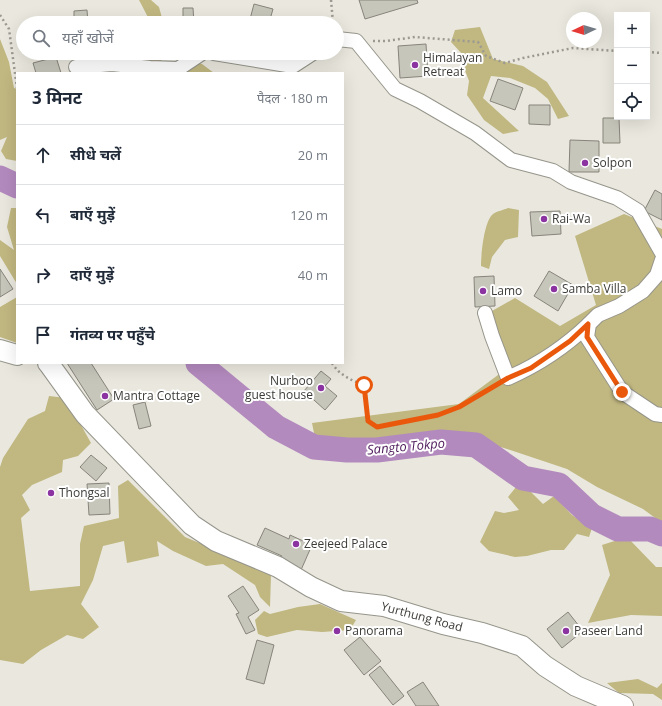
<!DOCTYPE html>
<html lang="hi">
<head>
<meta charset="utf-8">
<style>
	body { margin:0; font-family:"Open Sans","Noto Sans Devanagari",sans-serif; background:#f6f6f7; color:#1f2937 }
	.controls { position:absolute; right:12px; top:12px; display:grid; overflow:hidden; border-radius:0px; box-shadow:0 4px 16px #0002 }
	.controls button { width:36px; height:36px; display:grid; place-items:center; padding:0; border:0; border-bottom:1px solid #e0e1e3; background:#fff; color:#1f2937; font:20px sans-serif }
	.compass { position:absolute; left:566px; top:12px; width:36px; height:36px; border-radius:50%; background:#fff; box-shadow:0 4px 16px #0002; rotate:266deg }
	.stop { position:absolute; width:12px; height:12px; margin:-9px; border:3px solid #ea580c; border-radius:50%; background:#fff }
	.stop.end { background:#ea580c; border-color:#fff; box-shadow:0 1px 4px #0008 }
	.list { margin:0; padding:0; list-style:none }
	h2 { display:flex; justify-content:space-between; align-items:center; height:52px; margin:0; padding:0 16px; font-size:17px }
	h2 small { font-size:13px; font-weight:400; color:#747a83 }
	.list li { display:grid; grid-template-columns:26px 1fr auto; gap:12px; align-items:center; box-sizing:border-box; height:60px; padding:0 16px; border-top:1px solid #e0e1e3 }
	.list b { display:block; font-size:15px; white-space:nowrap }
	.list em { font-size:13px; font-style:normal; color:#747a83 }
	.icon { flex:none; width:22px; height:22px; fill:none; stroke:currentColor; stroke-width:2; stroke-linecap:round; stroke-linejoin:round }
	.map { position:relative; flex:none; width:662px; height:706px; overflow:hidden }
	.search { position:absolute; background:#fff; box-shadow:0 4px 16px #0002; left:16px; top:16px; width:328px; height:44px; display:flex; align-items:center; gap:10px; box-sizing:border-box; padding:0 14px; border-radius:22px; color:#747a83; font-size:15px }
	.panel { position:absolute; background:#fff; box-shadow:0 4px 16px #0002; left:16px; top:72px; width:328px; height:292px; border-radius:0px }
	.map>svg:first-child { display:block }
</style>
</head>
<body>
<div class="map">
<svg width="662" height="706" viewBox="0 0 662 706">
	<rect width="100%" height="100%" fill="#eae8de"/>
	<g fill="#c0b781">
		<polygon points="139,0 151,0 159,7 162,18 154,23 151,23"/>
		<polygon points="480,27 493,59 523,66 547,82 569,116 558,119 548,99 535,88 510,78 491,76 483,98 519,131 503,134 484,120 467,95 469,81 461,60 463,55 451,42 455,30"/>
		<polygon points="0,39 9,62 14,88 17,89 17,161 6,159 1,151 7,137 0,140"/>
		<polygon points="103,53 160,53 164,73 106,73 92,68"/>
		<polygon points="184,60 202,64 214,73 181,73"/>
		<polygon points="11,208 17,208 17,284 0,256 0,240 14,250 7,227"/>
		<path d="M508,208L519,210L518,237L505,240L492,257L489,269L481,266C481,255 484,221 493,214C497,211 504,210 508,208Z"/>
		<polygon points="624,214 662,229 662,523 643,509 597,487 567,469 504,448 460,437 385,447 335,443 315,438 312,423 459,404 502,372 492,311 515,298 560,326 596,305 575,236"/>
		<polygon points="17,297 17,343 0,337 0,307"/>
		<polygon points="49,396 66,398 91,443 78,456 63,460 62,472 32,485 22,495 30,510 21,518 30,591 80,586 80,544 84,526 119,518 118,486 128,480 185,537 221,552 271,575 270,607 260,597 255,585 223,564 206,566 173,551 157,541 159,556 127,563 124,541 103,546 93,580 81,604 99,627 83,639 67,635 41,650 23,664 0,660 0,467 3,458 28,419 45,411"/>
		<polygon points="516,487 529,490 543,504 554,496 572,515 592,528 589,537 577,534 564,550 551,550 527,556 515,557 489,551 480,542 495,511 504,513 519,510 508,497"/>
		<polygon points="627,537 656,567 662,567 662,616 631,615 588,623 610,575 602,545"/>
		<polygon points="320,604 356,620 350,630 322,632 297,630 267,637 258,634 255,620 264,611 270,614 298,607"/>
		<polygon points="638,679 657,688 662,683 662,700 653,694 619,693 607,683"/>
	</g>
	<g fill="none" stroke-linecap="round" stroke-linejoin="round">
		<g stroke="#b38abe" stroke-width="25">
			<polyline points="0,178 17,186"/>
			<polyline points="198,363 276,427 314,447 347,450 377,450 441,442 476,445 523,478 559,485 592,516 618,529 650,529 662,534"/>
		</g>
	</g>
	<g fill="#c7c6bb" stroke="#87857b">
		<polygon points="359,0 417,0 418,3 365,19"/>
		<polygon points="254,4 273,9 269,23 249,23"/>
		<polygon points="183,8 193,8 194,23 166,23 165,18 172,17 172,21 183,21"/>
		<polygon points="87,10 88,23 74,23 74,11"/>
		<polygon points="65,18 67,23 56,23"/>
		<polygon points="426,44 428,76 400,78 398,46"/>
		<polygon points="77,53 90,53 90,57 77,58"/>
		<polygon points="56,57 61,73 36,73 33,63"/>
		<polygon points="498,79 523,88 515,110 490,101"/>
		<polygon points="529,105 550,105 550,125 529,124"/>
		<polygon points="603,118 619,118 620,143 603,143"/>
		<polygon points="570,140 599,141 599,172 569,172"/>
		<polygon points="655,190 662,194 662,220 644,211"/>
		<polygon points="560,211 561,234 532,236 530,212"/>
		<polygon points="0,269 13,289 0,297"/>
		<polygon points="549,271 573,285 558,311 534,296"/>
		<polygon points="494,276 495,306 475,307 474,277"/>
		<polygon points="67,363 91,363 114,399 97,410"/>
		<polygon points="321,371 331,379 325,386 337,396 325,410 304,391"/>
		<polygon points="145,402 151,426 139,429 133,405"/>
		<polygon points="91,455 107,468 96,481 80,467"/>
		<polygon points="109,483 110,514 89,515 87,484"/>
		<polygon points="265,528 289,539 290,535 312,545 301,570 279,560 282,556 257,545"/>
		<polygon points="243,586 259,610 248,617 255,630 246,634 236,614 239,613 228,596"/>
		<polygon points="568,612 583,631 562,648 547,629"/>
		<polygon points="360,637 381,661 364,675 344,650"/>
		<polygon points="257,640 274,645 264,684 246,679"/>
		<polygon points="380,666 404,696 393,705 369,675"/>
		<polygon points="423,682 439,706 416,706 407,692"/>
	</g>
	<g fill="none" stroke-linecap="round" stroke-linejoin="round">
		<g stroke="#96958b" stroke-width="16">
			<g id="minor">
				<polyline points="337,39 356,41 395,89 420,101 475,133 511,160 553,171 571,182 617,198 638,211 662,253"/>
				<polyline points="214,53 293,66 313,53"/>
				<polyline points="76,67 112,64 150,68 178,69 202,53"/>
				<polyline points="662,260 657,275 643,291 619,306 598,315 589,324 587,337 622,392 655,414 662,415"/>
				<path d="M485,313L492,336L508,378C540,364 564,348 589,324"/>
			</g>
		</g>
		<g stroke="#96958b" stroke-width="22">
			<g id="secondary">
				<polyline points="0,350 17,355"/>
				<polyline points="48,363 49,364 85,414 192,525 216,541 278,567 311,587 341,601 384,606 443,624 482,633 522,646 545,666 576,686 623,706"/>
			</g>
		</g>
		<g stroke="#9b9992" stroke-width="2.5" stroke-dasharray="2 3" stroke-linecap="butt">
			<polyline points="331,0 333,23"/>
			<polyline points="0,15 9,29 17,88"/>
			<polyline points="373,41 386,41 415,37 478,42 486,56 505,63 523,58 573,48 617,51"/>
			<polyline points="647,52 662,53"/>
			<path d="M332,363C339,375 351,380 364,385L367,421L377,427L438,415L459,407L498,385"/>
		</g>
		<use href="#minor" stroke="#fff" stroke-width="14"/>
		<use href="#secondary" stroke="#fff" stroke-width="20"/>
	</g>
	<g fill="none" stroke-linecap="round" stroke-linejoin="round">
		<polyline stroke="#ea580c" stroke-width="5" points="364,385 368,421 377,427 438,415 459,407 508,378 531,368 570,341 588,324 587,337 622,392"/>
	</g>
	<g fill="#8b34a1" stroke="#fff" stroke-width="1.5">
		<circle cx="415" cy="65" r="4"/>
		<circle cx="585" cy="163" r="4"/>
		<circle cx="544" cy="219" r="4"/>
		<circle cx="554" cy="289" r="4"/>
		<circle cx="483" cy="291" r="4"/>
		<circle cx="321" cy="388" r="4"/>
		<circle cx="105" cy="396" r="4"/>
		<circle cx="51" cy="493" r="4"/>
		<circle cx="296" cy="544" r="4"/>
		<circle cx="337" cy="631" r="4"/>
		<circle cx="566" cy="631" r="4"/>
	</g>
	<g text-anchor="middle" stroke-width="4" stroke-linejoin="round" paint-order="stroke">
		<g font-size="12" fill="#3c3b37" stroke="#fff" text-anchor="start">
			<text x="423" y="62">Himalayan<tspan x="423" dy="14">Retreat</tspan></text>
			<text x="593" y="167">Solpon</text>
			<text x="552" y="223">Rai-Wa</text>
			<text x="562" y="293">Samba Villa</text>
			<text x="491" y="295">Lamo</text>
			<text x="313" y="385" text-anchor="end">Nurboo<tspan x="313" dy="14">guest house</tspan></text>
			<text x="113" y="400">Mantra Cottage</text>
			<text x="59" y="497">Thongsal</text>
			<text x="304" y="548">Zeejeed Palace</text>
			<text x="345" y="635">Panorama</text>
			<text x="574" y="635">Paseer Land</text>
		</g>
		<g font-size="12" fill="#3c3b37" stroke="#fff">
			<text transform="translate(422 617) rotate(15)" y="4">Yurthung Road</text>
		</g>
		<g font-size="13" font-style="italic" fill="#4e1b5b" stroke="#fff">
			<text transform="translate(406 446) rotate(-5)" y="5">Sangto Tokpo</text>
		</g>
	</g>
</svg>
<div class="controls">
<button>+</button>
<button>−</button>
<button><svg class="icon" aria-label="locate" viewBox="0 0 24 24"><circle cx="12" cy="12" r="6"/><path d="M12 2v4M12 18v4M2 12h4M18 12h4"/></svg></button>
</div>
<svg class="compass" viewBox="-18 -18 36 36"><path d="M0-13l5 13h-10z" fill="#e53935"/><path d="M0 13l5-13h-10z" fill="#747a83"/></svg>
<div class="stop" style="left:364px;top:385px"></div>
<div class="stop end" style="left:622px;top:392px"></div>
<div class="search"><svg class="icon" aria-label="search" viewBox="0 0 24 24"><circle cx="10" cy="10" r="6"/><path d="M15 15l6 6"/></svg>यहाँ खोजें</div>
<section class="panel">
<h2>3 मिनट<small>पैदल · 180 m</small></h2>
<ul class="list">
<li><svg class="icon" aria-label="ahead" viewBox="0 0 24 24"><path d="M12 20V5M6 11l6-6 6 6"/></svg><div><b>सीधे चलें</b></div><em>20 m</em></li>
<li><svg class="icon" aria-label="left" viewBox="0 0 24 24"><path d="M17 20v-9H6M10 6l-5 5 5 5"/></svg><div><b>बाएँ मुड़ें</b></div><em>120 m</em></li>
<li><svg class="icon" aria-label="right" viewBox="0 0 24 24"><path d="M7 20v-9h11M14 6l5 5-5 5"/></svg><div><b>दाएँ मुड़ें</b></div><em>40 m</em></li>
<li><svg class="icon" aria-label="arrive" viewBox="0 0 24 24"><path d="M6 21V4h12l-3 4 3 4H6"/></svg><div><b>गंतव्य पर पहुँचे</b></div></li>
</ul>
</section>
</div>
</body>
</html>
